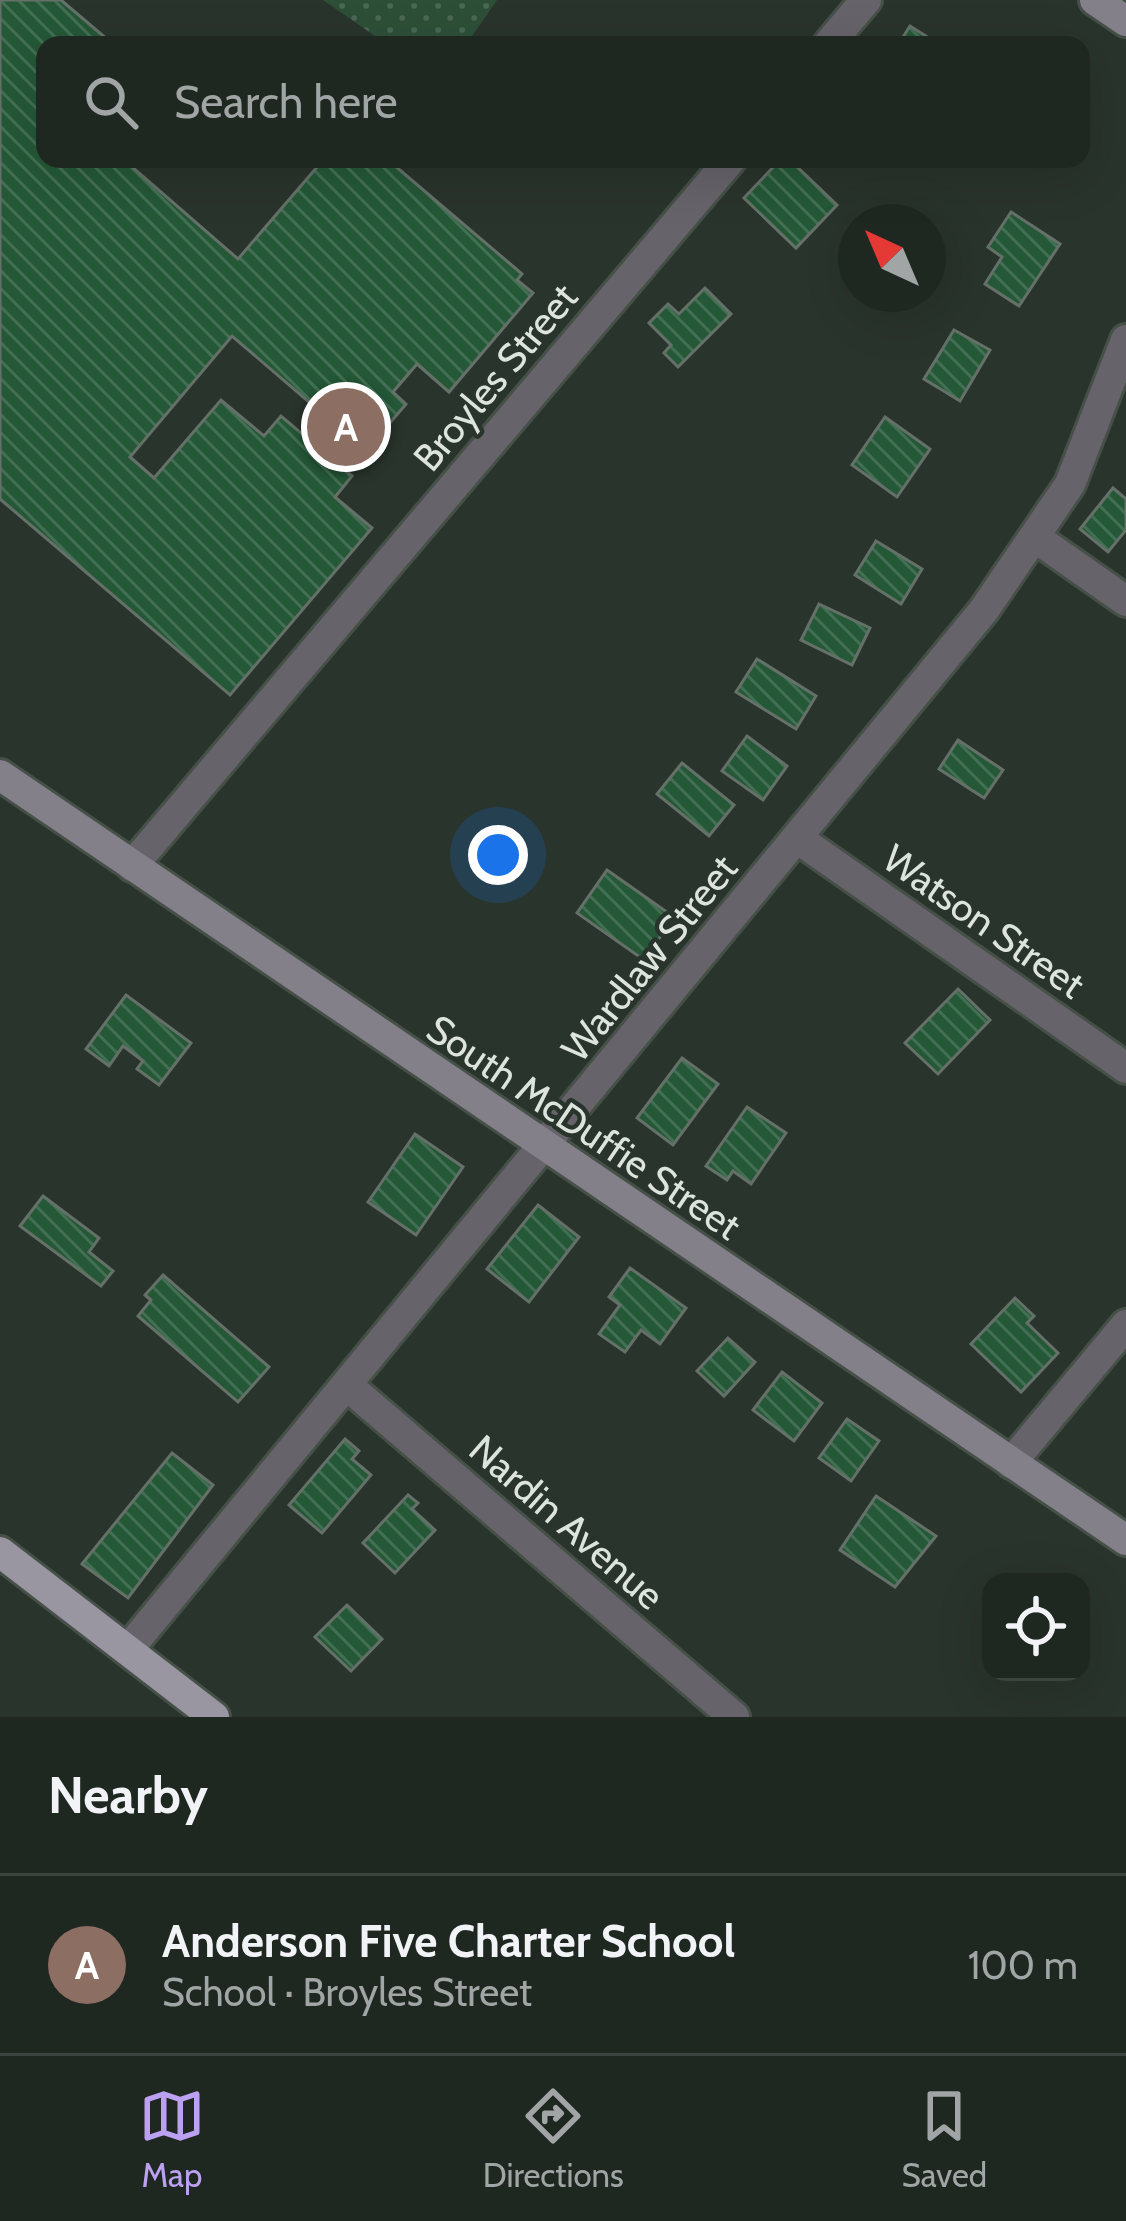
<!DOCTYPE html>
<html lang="en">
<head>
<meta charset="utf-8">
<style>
	body { margin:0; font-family:Cabin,sans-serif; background:#2c332e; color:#f1f3f6 }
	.controls { position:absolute; right:36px; bottom:36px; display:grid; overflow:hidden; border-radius:24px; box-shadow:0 12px 48px #0002 }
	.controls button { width:108px; height:108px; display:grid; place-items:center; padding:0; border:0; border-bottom:3px solid #3c443f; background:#1f2721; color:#f1f3f6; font:60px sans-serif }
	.compass { position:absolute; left:838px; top:204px; width:108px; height:108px; border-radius:50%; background:#1f2721; box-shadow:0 12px 48px #0002; rotate:316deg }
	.you { position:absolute; left:498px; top:855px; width:42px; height:42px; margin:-30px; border:9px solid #fff; border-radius:50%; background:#1a73e8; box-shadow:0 0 0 18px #1a73e833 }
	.badge { display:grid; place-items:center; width:78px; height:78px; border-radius:50%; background:#bca0f2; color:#fff; font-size:39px; font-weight:700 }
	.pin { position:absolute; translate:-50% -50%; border:6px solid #fff; box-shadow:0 3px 12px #0006 }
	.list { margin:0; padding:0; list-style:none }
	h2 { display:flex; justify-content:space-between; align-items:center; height:156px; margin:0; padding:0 48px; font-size:51px }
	h2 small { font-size:39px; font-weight:400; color:#a1a5a5 }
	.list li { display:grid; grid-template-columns:78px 1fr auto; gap:36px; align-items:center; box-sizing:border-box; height:180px; padding:0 48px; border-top:3px solid #3c443f }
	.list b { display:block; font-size:45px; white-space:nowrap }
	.list p { margin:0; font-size:39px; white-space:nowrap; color:#a1a5a5 }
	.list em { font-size:39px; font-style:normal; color:#a1a5a5 }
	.icon { flex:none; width:66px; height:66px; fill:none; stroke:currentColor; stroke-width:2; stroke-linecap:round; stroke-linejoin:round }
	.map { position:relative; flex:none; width:1126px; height:1717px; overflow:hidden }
	.search { position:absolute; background:#1f2721; box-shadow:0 12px 48px #0002; left:36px; right:36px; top:36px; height:132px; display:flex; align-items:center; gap:30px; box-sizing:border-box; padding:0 42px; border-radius:24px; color:#a1a5a5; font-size:45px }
	.sheet { height:336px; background:#1f2721 }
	nav { display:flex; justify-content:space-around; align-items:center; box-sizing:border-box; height:168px; border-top:3px solid #3c443f; background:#1f2721; font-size:33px; color:#a1a5a5 }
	nav a { display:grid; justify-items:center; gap:6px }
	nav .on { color:#bca0f2 }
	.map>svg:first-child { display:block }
</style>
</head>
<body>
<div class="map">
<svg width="1126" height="1717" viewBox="0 0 1126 1717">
	<defs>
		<pattern id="grass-dots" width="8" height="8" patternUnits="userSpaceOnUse" patternTransform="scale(3)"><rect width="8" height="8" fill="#2d4f38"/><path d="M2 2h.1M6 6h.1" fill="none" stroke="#4b6854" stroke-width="1.8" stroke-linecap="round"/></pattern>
		<pattern id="building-back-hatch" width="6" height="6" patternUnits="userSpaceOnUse" patternTransform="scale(3)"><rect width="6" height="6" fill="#245837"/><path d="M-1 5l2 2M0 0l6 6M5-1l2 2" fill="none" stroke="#437054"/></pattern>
	</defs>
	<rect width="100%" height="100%" fill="#29342c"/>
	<polygon fill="url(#grass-dots)" points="323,0 497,0 466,45 388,45"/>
	<g fill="url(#building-back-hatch)" stroke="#657168" stroke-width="3">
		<polygon points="0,0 61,0 114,45 45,45 45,159 123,159 238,259 324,159 387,159 522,274 517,280 533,293 449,392 417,364 393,392 406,404 366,451 232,336 130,457 154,478 221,400 264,436 281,416 352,476 335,497 372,528 230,695 0,499"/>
		<polygon points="910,26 940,45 898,45"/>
		<polygon points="781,159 789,159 837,205 796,248 744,198"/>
		<polygon points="1011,212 1060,244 1019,306 985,284 1002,257 988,247"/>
		<polygon points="705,288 731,314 678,367 664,353 671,345 649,323 668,304 679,314"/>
		<polygon points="954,330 990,350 960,401 924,379"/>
		<polygon points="885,417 930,449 897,497 852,465"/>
		<polygon points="1113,488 1126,499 1126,530 1108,552 1080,529"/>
		<polygon points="876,541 922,569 901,604 855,575"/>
		<polygon points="819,604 870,628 852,665 801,640"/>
		<polygon points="757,659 816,696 796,729 736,692"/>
		<polygon points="747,736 787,766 763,800 722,771"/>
		<polygon points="958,740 1003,770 984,798 939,769"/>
		<polygon points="682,763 734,805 709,836 657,794"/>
		<polygon points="607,870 674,917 644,960 577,913"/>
		<polygon points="958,989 990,1020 938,1074 905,1043"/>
		<polygon points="126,995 191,1043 159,1085 137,1069 143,1061 123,1046 109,1066 86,1049"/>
		<polygon points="682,1058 718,1084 673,1145 637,1118"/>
		<polygon points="747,1107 786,1133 751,1184 733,1171 727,1180 706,1166"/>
		<polygon points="415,1134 463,1167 416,1235 368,1202"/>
		<polygon points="43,1196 99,1238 89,1252 113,1271 101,1286 20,1226"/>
		<polygon points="538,1205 579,1237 529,1302 487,1269"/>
		<polygon points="630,1268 686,1308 660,1344 641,1330 625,1352 599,1334 620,1305 609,1297"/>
		<polygon points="163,1275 269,1367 238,1402 138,1316 151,1300 145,1295"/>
		<polygon points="1015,1298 1034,1316 1027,1323 1058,1353 1021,1392 971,1344"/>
		<polygon points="728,1338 755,1362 724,1396 697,1371"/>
		<polygon points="782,1372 822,1403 794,1441 753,1410"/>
		<polygon points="847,1419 879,1441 851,1481 819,1458"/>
		<polygon points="345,1439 359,1451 352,1459 371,1475 322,1533 289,1505"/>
		<polygon points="172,1453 213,1485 128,1598 82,1564"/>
		<polygon points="408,1495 418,1503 412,1509 435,1530 395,1573 363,1543"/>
		<polygon points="876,1496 936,1536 895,1587 840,1550"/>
		<polygon points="347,1605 382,1639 351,1671 315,1637"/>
	</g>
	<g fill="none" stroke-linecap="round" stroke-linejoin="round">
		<g stroke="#465048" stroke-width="36">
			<g id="street">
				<polyline points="828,45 866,0"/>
				<polyline points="1036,538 1126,601"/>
				<polyline points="797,838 1126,1068"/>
				<polyline points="132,866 731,159"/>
				<polyline points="348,1386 734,1717"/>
				<polyline points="1011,1463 1126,1325"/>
				<polyline points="130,1647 984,610 1070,484 1126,340"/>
			</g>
		</g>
		<g stroke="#465048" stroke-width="36">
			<g id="secondary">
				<polyline points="1095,0 1126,21"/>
				<polyline points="0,775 1126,1540"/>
			</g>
		</g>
		<g stroke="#465048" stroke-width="36">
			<polyline id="primary" points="0,1552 214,1717"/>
		</g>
		<use href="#street" stroke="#66646a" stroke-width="30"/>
		<use href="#secondary" stroke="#83808a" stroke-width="30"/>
		<use href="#primary" stroke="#9996a2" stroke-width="30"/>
	</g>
	<g text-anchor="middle" stroke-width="9" stroke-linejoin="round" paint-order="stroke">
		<g font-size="39" fill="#dde4de" stroke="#29342c">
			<text transform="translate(495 377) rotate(-50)" y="14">Broyles Street</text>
			<text transform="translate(984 921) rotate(35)" y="14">Watson Street</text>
			<text transform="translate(649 958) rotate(-51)" y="14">Wardlaw Street</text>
			<text transform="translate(584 1127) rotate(34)" y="14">South McDuffie Street</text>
			<text transform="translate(567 1522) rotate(41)" y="14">Nardin Avenue</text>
		</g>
	</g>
</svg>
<div class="controls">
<button><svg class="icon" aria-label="locate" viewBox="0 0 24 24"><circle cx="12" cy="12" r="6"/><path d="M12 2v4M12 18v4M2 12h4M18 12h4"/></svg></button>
</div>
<svg class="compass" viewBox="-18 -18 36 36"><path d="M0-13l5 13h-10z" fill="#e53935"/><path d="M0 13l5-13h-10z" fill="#a1a5a5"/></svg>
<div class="you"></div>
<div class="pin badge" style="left:346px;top:427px;background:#8d6e63">A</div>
<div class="search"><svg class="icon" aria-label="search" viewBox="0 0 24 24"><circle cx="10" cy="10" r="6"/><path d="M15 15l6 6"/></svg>Search here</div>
</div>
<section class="sheet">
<h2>Nearby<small></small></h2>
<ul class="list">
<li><span class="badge" style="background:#8d6e63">A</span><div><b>Anderson Five Charter School</b><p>School · Broyles Street</p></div><em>100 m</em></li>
</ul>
</section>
<nav>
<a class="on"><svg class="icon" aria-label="map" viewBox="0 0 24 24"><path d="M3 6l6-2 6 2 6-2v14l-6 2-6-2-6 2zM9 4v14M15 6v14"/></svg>Map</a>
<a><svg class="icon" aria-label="directions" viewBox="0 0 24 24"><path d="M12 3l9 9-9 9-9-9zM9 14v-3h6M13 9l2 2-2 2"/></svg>Directions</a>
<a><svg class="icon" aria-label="saved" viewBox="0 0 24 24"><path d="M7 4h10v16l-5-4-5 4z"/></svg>Saved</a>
</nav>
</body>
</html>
